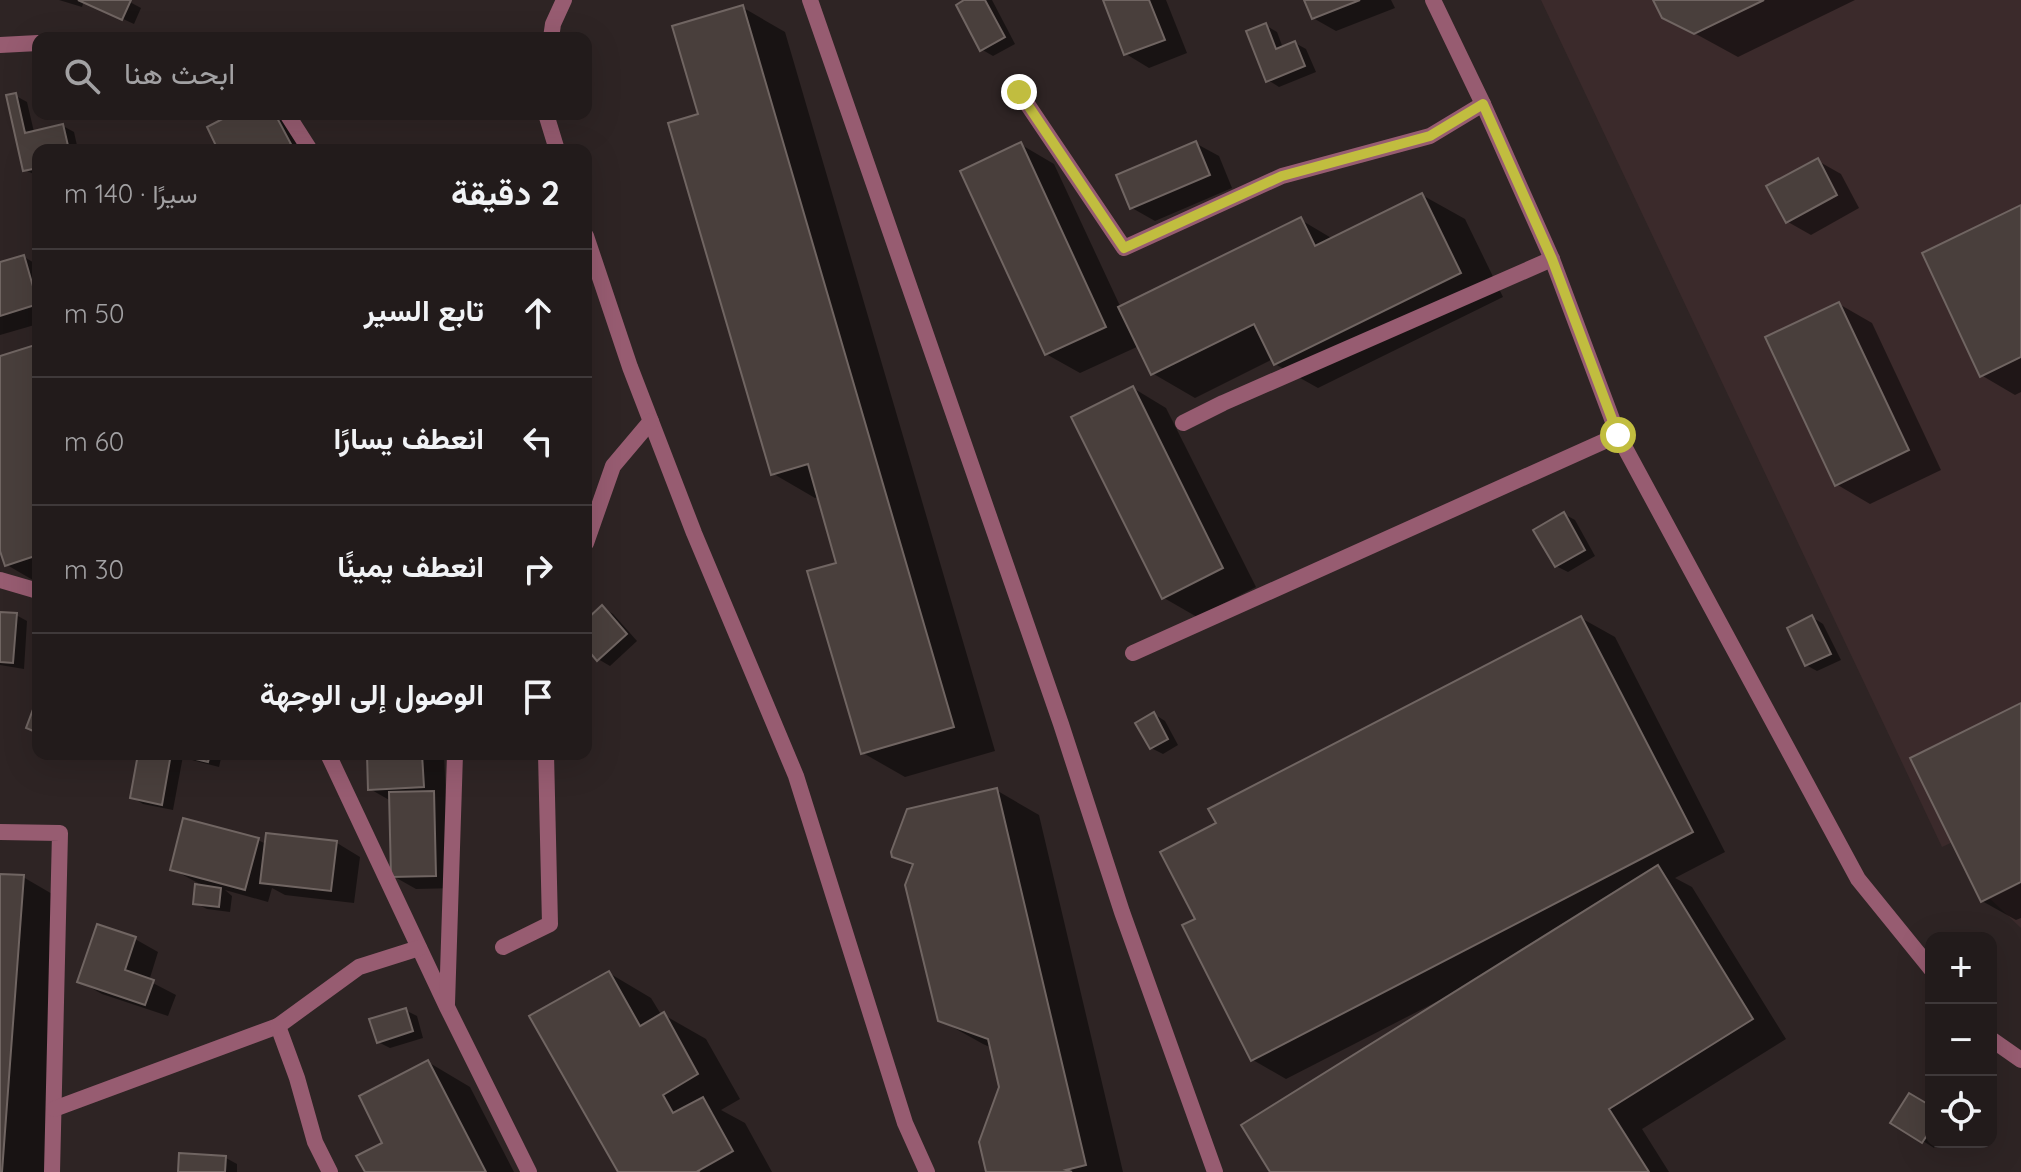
<!DOCTYPE html>
<html lang="ar">
<head>
<meta charset="utf-8">
<style>
	body { margin:0; font-family:Quicksand,Vazirmatn,sans-serif; background:#2e2828; color:#f1f3f6; direction:rtl }
	.controls { position:absolute; right:24px; bottom:24px; display:grid; overflow:hidden; border-radius:16px; box-shadow:0 8px 32px #0002 }
	.controls button { width:72px; height:72px; display:grid; place-items:center; padding:0; border:0; border-bottom:2px solid #3f393a; background:#221b1b; color:#f1f3f6; font:40px sans-serif }
	.stop { position:absolute; width:24px; height:24px; margin:-18px; border:6px solid #c1bd3f; border-radius:50%; background:#fff }
	.stop.end { background:#c1bd3f; border-color:#fff; box-shadow:0 2px 8px #0008 }
	.list { margin:0; padding:0; list-style:none }
	h2 { display:flex; justify-content:space-between; align-items:center; height:104px; margin:0; padding:0 32px; font-size:34px }
	h2 small { font-size:26px; font-weight:400; color:#a2a1a3 }
	.list li { display:grid; grid-template-columns:52px 1fr auto; gap:24px; align-items:center; box-sizing:border-box; height:128px; padding:0 32px; border-top:2px solid #3f393a }
	.list b { display:block; font-size:30px; white-space:nowrap }
	.list em { font-size:26px; font-style:normal; color:#a2a1a3 }
	.icon { flex:none; width:44px; height:44px; fill:none; stroke:currentColor; stroke-width:2; stroke-linecap:round; stroke-linejoin:round }
	.map { position:relative; flex:none; width:2021px; height:1172px; overflow:hidden; direction:ltr }
	.search { position:absolute; background:#221b1b; box-shadow:0 8px 32px #0002; left:32px; top:32px; width:560px; height:88px; display:flex; align-items:center; gap:20px; box-sizing:border-box; padding:0 28px; border-radius:16px; color:#a2a1a3; font-size:30px }
	.panel { position:absolute; background:#221b1b; box-shadow:0 8px 32px #0002; left:32px; top:144px; width:560px; height:616px; border-radius:16px; direction:rtl }
	.map>svg:first-child { display:block }
</style>
</head>
<body>
<div class="map">
<svg width="2021" height="1172" viewBox="0 0 2021 1172">
	<rect width="100%" height="100%" fill="#2e2424"/>
	<g fill="#3b2a2b">
		<polygon points="1541,0 2021,0 2021,810 1942,847"/>
		<polygon points="2021,855 2021,928 1970,880"/>
	</g>
	<g fill="#0007">
		<polygon points="59,0 126,0 141,8 134,24 84,1 82,7"/>
		<polygon points="969,0 992,0 1015,44 993,56 981,49"/>
		<polygon points="1105,0 1166,0 1187,53 1149,68 1126,54"/>
		<polygon points="1306,0 1391,0 1395,8 1336,31 1313,18"/>
		<polygon points="1655,0 1855,0 1738,57 1663,16"/>
		<polygon points="742,7 785,32 995,751 905,777 863,753 839,564 819,497 815,498 772,473"/>
		<polygon points="1265,25 1277,32 1283,48 1295,43 1306,49 1316,72 1279,87 1268,80"/>
		<polygon points="16,96 27,102 34,132 63,126 74,132 78,150 38,150 38,176 25,170"/>
		<polygon points="236,114 290,114 309,150 221,150"/>
		<polygon points="1195,143 1219,156 1232,188 1155,221 1132,208"/>
		<polygon points="1020,144 1054,164 1121,308 1301,220 1333,239 1422,195 1465,219 1503,297 1318,388 1275,364 1273,359 1195,398 1152,373 1139,346 1080,373 1046,354"/>
		<polygon points="1818,161 1841,174 1859,208 1811,235 1788,222"/>
		<polygon points="2021,207 2021,392 2015,395 1981,375"/>
		<polygon points="24,257 38,265 38,324 0,335 0,264"/>
		<polygon points="1839,304 1872,323 1941,470 1870,504 1836,484"/>
		<polygon points="38,346 38,583 7,565 0,545 0,358"/>
		<polygon points="1133,388 1166,408 1256,587 1197,617 1164,598"/>
		<polygon points="1564,514 1575,520 1595,556 1568,572 1556,566"/>
		<polygon points="602,608 613,614 637,641 610,666 598,659 586,645 586,622"/>
		<polygon points="0,614 16,615 27,621 24,669 0,665"/>
		<polygon points="1812,617 1823,624 1841,660 1817,671 1806,665"/>
		<polygon points="1581,618 1615,637 1725,852 1675,878 1692,887 1786,1039 1642,1129 1669,1172 1273,1172 1442,1002 1440,1000 1286,1079 1253,1060 1198,920 1218,824"/>
		<polygon points="2021,705 2021,918 2016,920 1982,901"/>
		<polygon points="1154,714 1165,721 1178,745 1163,754 1151,748"/>
		<polygon points="140,754 222,754 219,767 188,759 183,756 173,810 143,804 132,797"/>
		<polygon points="369,754 444,754 446,800 458,888 416,889 393,876 391,801 370,789"/>
		<polygon points="996,790 1039,815 1123,1172 989,1172 1001,1087 992,1048 983,1044 940,1020 914,867 894,855"/>
		<polygon points="258,840 266,844 337,843 360,857 354,903 285,895 272,888 268,902 225,890 232,896 230,912 207,909 195,903 198,883 172,869"/>
		<polygon points="0,876 23,877 66,902 46,1172 0,1172"/>
		<polygon points="98,927 135,939 158,952 149,981 176,995 168,1016 102,994 79,981"/>
		<polygon points="609,973 651,998 662,1016 664,1015 706,1039 740,1099 721,1110 745,1123 772,1172 620,1172"/>
		<polygon points="405,1010 417,1016 423,1038 390,1048 378,1042"/>
		<polygon points="428,1062 470,1087 514,1172 367,1172 385,1144"/>
		<polygon points="1931,1108 1931,1142 1938,1142 1934,1148 1893,1122"/>
		<polygon points="226,1158 237,1164 237,1172 180,1172"/>
	</g>
	<g fill="#493f3c" stroke="#706562" stroke-width="2">
		<polygon points="78,0 131,0 122,20"/>
		<polygon points="964,0 985,0 1005,37 980,51 956,5"/>
		<polygon points="1103,0 1149,0 1165,40 1124,55"/>
		<polygon points="1304,0 1360,0 1312,19"/>
		<polygon points="1653,0 1764,0 1694,34 1662,18"/>
		<polygon points="743,5 954,727 861,754 807,571 836,563 808,464 771,475 668,123 698,114 672,26"/>
		<polygon points="1266,23 1276,49 1295,41 1305,66 1266,82 1246,31"/>
		<polygon points="16,93 25,133 63,124 69,150 38,150 38,168 23,171 6,95"/>
		<polygon points="232,114 275,114 291,144 280,150 218,150 207,127"/>
		<polygon points="1196,141 1210,175 1130,209 1116,175"/>
		<polygon points="1021,142 1106,327 1045,355 960,171"/>
		<polygon points="1818,158 1837,195 1786,223 1766,186"/>
		<polygon points="1422,193 1461,273 1274,365 1254,324 1151,375 1118,307 1301,217 1315,246"/>
		<polygon points="2021,205 2021,357 1980,377 1922,253"/>
		<polygon points="24,255 38,304 0,316 0,262"/>
		<polygon points="1839,302 1909,450 1835,486 1765,337"/>
		<polygon points="38,344 38,555 5,566 0,551 0,356"/>
		<polygon points="1133,386 1223,568 1162,599 1071,417"/>
		<polygon points="1564,512 1585,550 1555,567 1533,530"/>
		<polygon points="602,605 627,634 597,661 586,648 586,620"/>
		<polygon points="0,612 17,613 13,663 0,662"/>
		<polygon points="1812,615 1831,654 1805,666 1787,628"/>
		<polygon points="1581,616 1693,832 1251,1061 1182,925 1195,919 1160,852 1216,823 1208,809"/>
		<polygon points="38,696 38,733 26,728"/>
		<polygon points="2021,703 2021,882 1981,902 1910,758"/>
		<polygon points="1154,712 1168,739 1150,749 1135,723"/>
		<polygon points="138,754 171,754 162,805 130,798"/>
		<polygon points="175,754 210,754 208,762"/>
		<polygon points="367,754 422,754 424,787 368,790"/>
		<polygon points="997,788 1086,1165 1066,1170 1072,1172 986,1172 979,1142 999,1087 988,1039 938,1021 905,885 913,864 892,857 891,852 907,809"/>
		<polygon points="434,791 436,876 391,877 389,792"/>
		<polygon points="183,818 259,838 245,890 170,870"/>
		<polygon points="266,833 337,841 331,891 260,883"/>
		<polygon points="1658,865 1753,1019 1609,1109 1649,1172 1270,1172 1241,1125"/>
		<polygon points="0,874 24,875 2,1172 0,1172"/>
		<polygon points="195,884 221,888 219,907 193,904"/>
		<polygon points="97,924 136,937 125,970 154,980 145,1005 77,982"/>
		<polygon points="609,971 640,1026 664,1012 698,1074 663,1095 673,1113 703,1097 733,1151 698,1171 699,1172 618,1172 529,1016"/>
		<polygon points="406,1008 413,1031 377,1043 369,1019"/>
		<polygon points="428,1060 486,1172 365,1172 356,1156 382,1143 359,1096"/>
		<polygon points="1909,1093 1931,1106 1931,1129 1922,1143 1890,1123"/>
		<polygon points="179,1153 226,1156 225,1172 178,1172"/>
	</g>
	<g fill="none" stroke-linecap="round" stroke-linejoin="round">
		<g stroke="#975c71" stroke-width="16">
			<polyline points="1433,0 1483,104 1552,259 1618,435 1858,879 1931,969"/>
			<polyline points="551,38 553,24 564,0"/>
			<polyline points="1019,92 1124,248 1282,176 1430,136 1483,104"/>
			<polyline points="546,114 557,150"/>
			<polyline points="586,236 630,367 694,533 796,776 905,1123 927,1172"/>
			<polyline points="1183,423 1223,403 1552,259"/>
			<polyline points="586,543 613,466 651,421"/>
			<polyline points="1133,653 1618,435"/>
			<polyline points="503,947 550,924 546,754"/>
			<polyline points="1991,1039 2021,1060"/>
		</g>
		<g stroke="#975c71" stroke-width="16">
			<polyline points="810,0 1061,724 1122,912 1215,1172"/>
			<polyline points="0,45 38,43"/>
			<polyline points="287,114 310,150"/>
			<polyline points="0,580 38,591"/>
			<polyline points="328,754 447,1007 529,1172"/>
			<polyline points="0,832 60,833 52,1172"/>
			<polyline points="447,1004 455,754"/>
			<polyline points="54,1109 278,1026"/>
			<polyline points="330,1172 315,1142 297,1078 278,1026 359,967 419,948"/>
		</g>
	</g>
	<g fill="none" stroke-linecap="round" stroke-linejoin="round">
		<polyline stroke="#c1bd3f" stroke-width="10" points="1019,92 1124,248 1282,176 1430,136 1483,104 1552,259 1618,435"/>
	</g>
</svg>
<div class="controls">
<button>+</button>
<button>−</button>
<button><svg class="icon" aria-label="locate" viewBox="0 0 24 24"><circle cx="12" cy="12" r="6"/><path d="M12 2v4M12 18v4M2 12h4M18 12h4"/></svg></button>
</div>
<div class="stop" style="left:1618px;top:435px"></div>
<div class="stop end" style="left:1019px;top:92px"></div>
<div class="search"><svg class="icon" aria-label="search" viewBox="0 0 24 24"><circle cx="10" cy="10" r="6"/><path d="M15 15l6 6"/></svg>ابحث هنا</div>
<section class="panel">
<h2>2 دقيقة<small>سيرًا · 140 m</small></h2>
<ul class="list">
<li><svg class="icon" aria-label="ahead" viewBox="0 0 24 24"><path d="M12 20V5M6 11l6-6 6 6"/></svg><div><b>تابع السير</b></div><em>50 m</em></li>
<li><svg class="icon" aria-label="left" viewBox="0 0 24 24"><path d="M17 20v-9H6M10 6l-5 5 5 5"/></svg><div><b>انعطف يسارًا</b></div><em>60 m</em></li>
<li><svg class="icon" aria-label="right" viewBox="0 0 24 24"><path d="M7 20v-9h11M14 6l5 5-5 5"/></svg><div><b>انعطف يمينًا</b></div><em>30 m</em></li>
<li><svg class="icon" aria-label="arrive" viewBox="0 0 24 24"><path d="M6 21V4h12l-3 4 3 4H6"/></svg><div><b>الوصول إلى الوجهة</b></div></li>
</ul>
</section>
</div>
</body>
</html>
